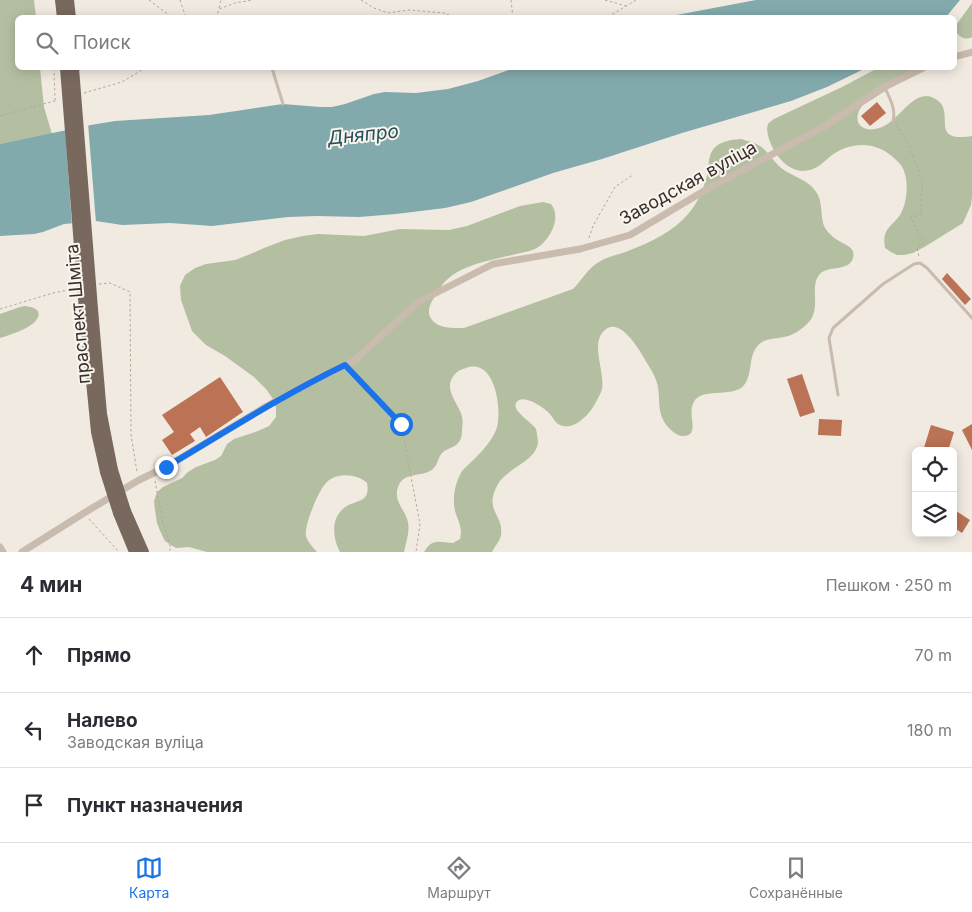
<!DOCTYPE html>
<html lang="ru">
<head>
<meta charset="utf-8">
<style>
	body { margin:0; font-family:Inter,sans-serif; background:#f7f7f7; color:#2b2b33 }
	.controls { position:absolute; right:15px; bottom:15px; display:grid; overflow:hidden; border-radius:8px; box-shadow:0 2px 12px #0003 }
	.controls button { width:45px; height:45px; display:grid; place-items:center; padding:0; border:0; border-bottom:1px solid #e1e1e2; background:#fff; color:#2b2b33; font:25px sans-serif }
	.stop { position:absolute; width:15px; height:15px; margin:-11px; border:4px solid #1a73e8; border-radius:50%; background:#fff }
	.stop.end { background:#1a73e8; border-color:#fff; box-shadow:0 1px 5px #0008 }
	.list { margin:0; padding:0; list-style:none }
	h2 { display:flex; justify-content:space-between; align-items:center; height:65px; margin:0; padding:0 20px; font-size:21px }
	h2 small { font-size:16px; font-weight:400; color:#7c7c81 }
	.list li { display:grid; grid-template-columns:32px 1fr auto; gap:15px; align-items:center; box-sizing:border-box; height:75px; padding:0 20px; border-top:1px solid #e1e1e2 }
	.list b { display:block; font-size:19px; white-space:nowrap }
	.list p { margin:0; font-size:16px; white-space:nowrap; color:#7c7c81 }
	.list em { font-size:16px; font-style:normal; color:#7c7c81 }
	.icon { flex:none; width:28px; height:28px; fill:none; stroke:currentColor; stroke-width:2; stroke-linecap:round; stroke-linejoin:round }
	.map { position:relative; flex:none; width:972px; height:552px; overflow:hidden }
	.search { position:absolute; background:#fff; box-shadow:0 2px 12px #0003; left:15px; right:15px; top:15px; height:55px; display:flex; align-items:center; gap:12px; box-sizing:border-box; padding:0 18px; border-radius:8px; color:#7c7c81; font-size:19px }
	.sheet { height:290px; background:#fff }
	nav { display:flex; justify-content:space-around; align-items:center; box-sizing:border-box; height:70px; border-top:1px solid #e1e1e2; background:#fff; font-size:14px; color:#7c7c81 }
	nav a { display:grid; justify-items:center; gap:2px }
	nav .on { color:#1a73e8 }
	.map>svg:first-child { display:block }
</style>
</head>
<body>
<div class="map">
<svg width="972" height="552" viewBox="0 0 972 552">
	<rect width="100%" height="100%" fill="#f1eae1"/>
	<g fill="#b4bfa2">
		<polygon points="0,0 34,0 36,17 18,18 18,68 40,68 44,107 52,134 0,144"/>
		<path d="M972,3V37C965,41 959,37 955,30L956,25Z"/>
		<path d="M878,68H912V70L906,78L863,105C852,117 858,132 875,129C895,127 907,97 926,96C930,96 934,98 937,100C956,113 928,143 972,136V197L971,205L963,223L926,246L913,253L904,255H897L891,252L885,248C882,228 890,229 900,215C907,204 909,183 904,171C902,164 894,158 889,154C872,141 849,143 832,155C823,162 816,171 803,171C786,170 774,154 769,139C768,134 766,129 768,124C769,122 772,121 774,119L842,87Z"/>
		<path d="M741,139C747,141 754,142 760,146C769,152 774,163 784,170C796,178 811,181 818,195C823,205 820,219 825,228C828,233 834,238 839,241C846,245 856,248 853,258C849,272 828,265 820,274C808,287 823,309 807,324C803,328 796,333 791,335C779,340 763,336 756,348C748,359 753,379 741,388C729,396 704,389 695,400C687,411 696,425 691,433C689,436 682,437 678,435C674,433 670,429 667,426C655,410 662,396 656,380C654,374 650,368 647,363C640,351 619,313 603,332C591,345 605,372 602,389C601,393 598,398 596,402C590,414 573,433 558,424C554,421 552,416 549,413C543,407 527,396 519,400C506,408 532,422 536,429C537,433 538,440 538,443C535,462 507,468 498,484C483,511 504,514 501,535C500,541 495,546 492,552H424C432,538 439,542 453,543L460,539C463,528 458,521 455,511C452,498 455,483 462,471C474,459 492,444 497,427C502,409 495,357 466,368C463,369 459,370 456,373C443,386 454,398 460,411C463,417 463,423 462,429C462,434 462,439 458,443C454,448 447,448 442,453C437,459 438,467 430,471C419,477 403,472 398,487C393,501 405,509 408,522C410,532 406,542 404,552H340C333,539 330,519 344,508C355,499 371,504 367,483C358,474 337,472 327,482C319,489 304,525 306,536C308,543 313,547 317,552H207L189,547L176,548L171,545L165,541L161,533L157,523L155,510L154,501L157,492L163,487L182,478L188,472L196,467L215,460L221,456L227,444L234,439L258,431L269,426L276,417V408L273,399L266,389L254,377L225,356L206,345L192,331L181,300L180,286L185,275L195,268L206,264L235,260L248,255L264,248L285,240L303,236L318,234L364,236L400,229L449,230L467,226L520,206L543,202L551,204C561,217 552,235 541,245C534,251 525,252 516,254C491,261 456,264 440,288C437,292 435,297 432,301C428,309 427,315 434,322C442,329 454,328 464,328L573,289C582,280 588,268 599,262C608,256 618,255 628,251C651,242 673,232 689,213C699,201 705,186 708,171C709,166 708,161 710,156C714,142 729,140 741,139Z"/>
		<path d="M25,306C31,307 34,307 38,311C39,315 39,316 37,319C32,328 10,335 0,338V314L20,307Z"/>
	</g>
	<g fill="#82a9ac">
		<polygon points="756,0 960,0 946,17 666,17"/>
		<polygon points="514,68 866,68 827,87 791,101 682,133 602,159 553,173 471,202 445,208 396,214 359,217 317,216 288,217 212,226 170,223 122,225 96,221 64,224 43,232 34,234 0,236 0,144 91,125 115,121 209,115 283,104 320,107 332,107 345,104 374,94 385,92 416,93 448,89 478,81"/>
	</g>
	<polygon fill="#f1eae1" points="88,123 96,223 72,226 65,128"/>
	<g fill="#bb7255">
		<polygon points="877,102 886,113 870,126 861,116"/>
		<polygon points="947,273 971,299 965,305 942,279"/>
		<polygon points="802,374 815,412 800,417 787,379"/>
		<polygon points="220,377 243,412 206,437 200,427 190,434 195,441 172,455 162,440 174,432 162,415"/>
		<polygon points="819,419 842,420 841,436 818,435"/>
		<polygon points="972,424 972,450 962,430"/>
		<polygon points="931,425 954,432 948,451 923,451"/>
		<polygon points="953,509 970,520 962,533 953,527"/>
	</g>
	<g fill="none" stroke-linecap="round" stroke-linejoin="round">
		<g stroke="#b4a598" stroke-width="1" stroke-dasharray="2.5 2.5" stroke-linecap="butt">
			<polyline points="149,0 173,18"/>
			<polyline points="180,0 186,18"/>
			<polyline points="361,0 374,8 388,13 409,10 444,13 456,18"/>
			<polyline points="511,0 513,18"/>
			<polyline points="605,0 626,6"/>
			<polyline points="219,8 221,0"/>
			<polyline points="216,18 219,9 235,3 253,0"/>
			<polyline points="603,18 613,14 636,0"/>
			<polyline points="54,68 55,100"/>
			<polyline points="84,93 122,82 145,68"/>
			<polyline points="0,116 58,100"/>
			<polyline points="896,125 907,141 922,180 921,215 911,217 924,243 917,247 919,257"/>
			<polyline points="589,238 593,226 615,187 633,175"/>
			<polyline points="99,284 110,283 130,292 131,435 137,472"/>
			<polyline points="0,309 53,293 73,289"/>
			<polyline points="350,371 401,424 420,524 416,552"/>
			<polyline points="155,481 163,523 171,549 167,552"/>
			<polyline points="89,519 119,552"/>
		</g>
		<g stroke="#c9bbad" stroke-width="3">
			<polyline points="272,68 283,104"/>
			<path d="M885,88C890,99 896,109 893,121"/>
			<polyline points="838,395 829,338 833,328 883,284 914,264 920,263 927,268 972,318"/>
		</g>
		<g stroke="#c9bbad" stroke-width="7">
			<polyline points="954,57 972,52"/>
			<polyline points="0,547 3,552"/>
			<polyline points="22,552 84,513 139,480 166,467 267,406 316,379 354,361 418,302 493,264 580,249 630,235 709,188 825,126 884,87 923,68"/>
		</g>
		<g stroke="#78685e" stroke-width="10">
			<polyline points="60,0 62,18"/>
			<polyline points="69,0 71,18"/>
			<polyline points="93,309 102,414 113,470"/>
			<polyline points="84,310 96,432 105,472"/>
			<polyline points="126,511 144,552"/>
			<polyline points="118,513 134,552"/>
		</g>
		<g stroke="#78685e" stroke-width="10">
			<polyline points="65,68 84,310"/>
			<polyline points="74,68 93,309"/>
			<polyline points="113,470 126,511"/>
			<polyline points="105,472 118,513"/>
		</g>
	</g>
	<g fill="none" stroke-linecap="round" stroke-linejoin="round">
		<path stroke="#1a73e8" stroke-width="6" d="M166,467C225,432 283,395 345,365L401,424"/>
	</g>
	<g text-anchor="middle" stroke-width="4" stroke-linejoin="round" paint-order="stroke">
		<g font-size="18" fill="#38302b" stroke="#f9f4ed">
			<text transform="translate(688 183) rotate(-29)" y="6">Заводская вуліца</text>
			<text transform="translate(78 314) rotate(-95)" y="6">праспект Шміта</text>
		</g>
		<g font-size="19" font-style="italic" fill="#245156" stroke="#f9f4ed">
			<text transform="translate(363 134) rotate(-6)" y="7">Дняпро</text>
		</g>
	</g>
</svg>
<div class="controls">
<button><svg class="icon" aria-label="locate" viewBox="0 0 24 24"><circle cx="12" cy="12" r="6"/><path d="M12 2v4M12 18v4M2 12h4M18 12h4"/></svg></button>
<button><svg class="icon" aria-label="layers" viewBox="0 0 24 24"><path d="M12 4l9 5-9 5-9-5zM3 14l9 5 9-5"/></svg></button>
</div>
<div class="stop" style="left:401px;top:424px"></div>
<div class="stop end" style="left:166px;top:467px"></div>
<div class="search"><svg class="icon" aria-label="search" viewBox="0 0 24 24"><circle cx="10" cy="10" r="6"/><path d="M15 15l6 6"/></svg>Поиск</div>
</div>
<section class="sheet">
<h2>4 мин<small>Пешком · 250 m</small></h2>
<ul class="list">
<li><svg class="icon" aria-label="ahead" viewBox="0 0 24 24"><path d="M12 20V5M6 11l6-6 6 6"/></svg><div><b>Прямо</b></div><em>70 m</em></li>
<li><svg class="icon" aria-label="left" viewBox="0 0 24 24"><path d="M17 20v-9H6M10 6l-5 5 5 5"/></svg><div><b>Налево</b><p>Заводская вуліца</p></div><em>180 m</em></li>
<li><svg class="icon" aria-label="arrive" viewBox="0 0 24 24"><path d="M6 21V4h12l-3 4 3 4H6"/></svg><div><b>Пункт назначения</b></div></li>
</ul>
</section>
<nav>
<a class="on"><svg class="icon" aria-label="map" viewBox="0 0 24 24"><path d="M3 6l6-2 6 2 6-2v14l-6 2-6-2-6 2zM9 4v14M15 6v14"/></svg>Карта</a>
<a><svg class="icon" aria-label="directions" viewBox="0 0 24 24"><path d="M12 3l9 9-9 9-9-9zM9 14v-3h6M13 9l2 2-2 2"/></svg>Маршрут</a>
<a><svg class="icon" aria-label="saved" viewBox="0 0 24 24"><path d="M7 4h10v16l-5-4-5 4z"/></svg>Сохранённые</a>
</nav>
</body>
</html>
